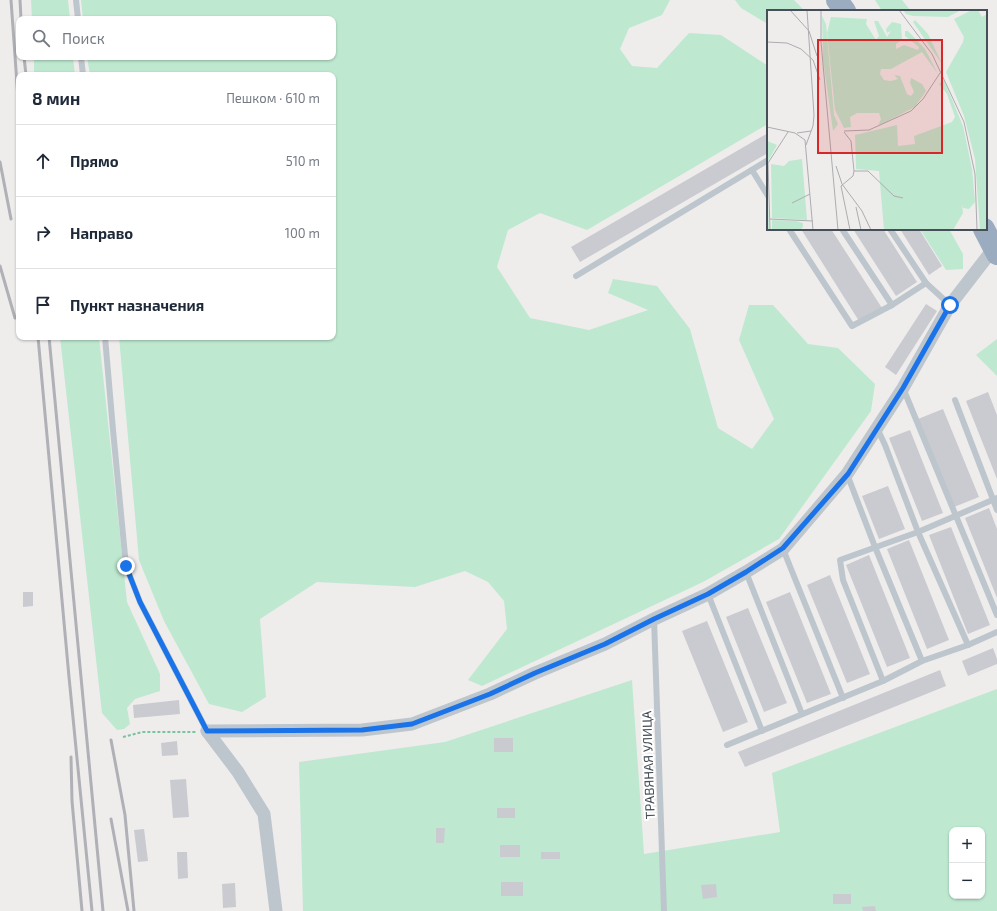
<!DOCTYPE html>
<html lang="ru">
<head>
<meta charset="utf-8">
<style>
	body { margin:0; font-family:"Exo 2",sans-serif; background:#f6f6f7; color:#1f2937 }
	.controls { position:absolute; right:12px; bottom:12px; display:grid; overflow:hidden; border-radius:8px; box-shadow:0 1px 3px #0004 }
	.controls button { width:36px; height:36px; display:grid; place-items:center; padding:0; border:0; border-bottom:1px solid #e0e1e3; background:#fff; color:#1f2937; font:20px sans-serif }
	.stop { position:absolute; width:12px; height:12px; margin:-9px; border:3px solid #1a73e8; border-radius:50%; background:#fff }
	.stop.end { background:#1a73e8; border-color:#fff; box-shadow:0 1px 4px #0008 }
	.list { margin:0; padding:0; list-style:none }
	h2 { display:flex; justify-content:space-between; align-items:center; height:52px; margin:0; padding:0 16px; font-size:17px }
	h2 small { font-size:13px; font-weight:400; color:#747a83 }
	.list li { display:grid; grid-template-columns:26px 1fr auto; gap:12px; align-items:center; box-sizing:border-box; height:72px; padding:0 16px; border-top:1px solid #e0e1e3 }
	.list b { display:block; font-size:15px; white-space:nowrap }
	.list em { font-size:13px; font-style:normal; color:#747a83 }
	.icon { flex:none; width:22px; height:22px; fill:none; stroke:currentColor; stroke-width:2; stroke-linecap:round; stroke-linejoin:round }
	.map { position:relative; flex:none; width:997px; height:911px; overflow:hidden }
	.search { position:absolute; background:#fff; box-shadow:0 1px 3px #0004; left:16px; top:16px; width:320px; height:44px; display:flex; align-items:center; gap:10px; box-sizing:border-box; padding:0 14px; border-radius:8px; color:#747a83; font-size:15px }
	.panel { position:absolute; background:#fff; box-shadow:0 1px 3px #0004; left:16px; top:72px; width:320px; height:268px; border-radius:8px }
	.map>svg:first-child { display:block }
</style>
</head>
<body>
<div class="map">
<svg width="997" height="911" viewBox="0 0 997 911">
	<rect width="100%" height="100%" fill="#efecec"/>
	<g fill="#bee9d0" fill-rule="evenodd">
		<polygon points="31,0 68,0 70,19 32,19"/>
		<polygon points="81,0 670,0 662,15 629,28 620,49 632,66 657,68 689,33 721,35 768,66 768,124 587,230 540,213 508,230 497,267 530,318 589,330 648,310 608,293 613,279 657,286 690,329 718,428 752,449 774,419 739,340 749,305 773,305 808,344 838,348 875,384 871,411 779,539 703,582 482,686 468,680 507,629 504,601 488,582 465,571 415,587 317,582 260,619 266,697 242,712 209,704 164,621 139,560 119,337 333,337 333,75 90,75 87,57 333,57 333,19 83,19"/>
		<polygon points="735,0 794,0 805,11 768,11 768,24 741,8"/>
		<polygon points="875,0 902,0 911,11 882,11"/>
		<polygon points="34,57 73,57 75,75 34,75"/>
		<polygon points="920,229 949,229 963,254 963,269 946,270"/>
		<polygon points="60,337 99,337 127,602 160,674 160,691 135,699 127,708 130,724 124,729 117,730 102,713"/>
		<polygon points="997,339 997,376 976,355"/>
		<path d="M632,680L644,854L780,832L772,773L997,689V911H303L299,762L445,742ZM952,830H982V896H952Z"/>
	</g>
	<g fill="#cacbd0">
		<polygon points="768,133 768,153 580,262 571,247"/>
		<polygon points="801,229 831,229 882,308 859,321"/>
		<polygon points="853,229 883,229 917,282 896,296"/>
		<polygon points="900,229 919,229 942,266 929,275"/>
		<polygon points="926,304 937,311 896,375 885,367"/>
		<polygon points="988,392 997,415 997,479 966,401"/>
		<polygon points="943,409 979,497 954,507 918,419"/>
		<polygon points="910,430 943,513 922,521 889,438"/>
		<polygon points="888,486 905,529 879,539 862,496"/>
		<polygon points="989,508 997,529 997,598 965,518"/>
		<polygon points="951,527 990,625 968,634 929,535"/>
		<polygon points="909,540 949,640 927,649 887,549"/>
		<polygon points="869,555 910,658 887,667 846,565"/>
		<polygon points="830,575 870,674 847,683 807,585"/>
		<polygon points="23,592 33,592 33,606 23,607"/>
		<polygon points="790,592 831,694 807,703 766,602"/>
		<polygon points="748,608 787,703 764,712 726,617"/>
		<polygon points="707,621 748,722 723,732 682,631"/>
		<polygon points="993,648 997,659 997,664 968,676 962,661"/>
		<polygon points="940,670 946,686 745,767 738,752"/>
		<polygon points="179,700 180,714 134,718 133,705"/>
		<rect x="494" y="738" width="19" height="14"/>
		<polygon points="177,741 178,755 162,756 161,743"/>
		<polygon points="186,779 189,817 173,818 170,780"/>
		<rect x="497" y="808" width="18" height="10"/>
		<polygon points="436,828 445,828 444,843 436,843"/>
		<polygon points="144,829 148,861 138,862 134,830"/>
		<rect x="500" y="845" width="20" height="12"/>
		<polygon points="177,852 187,852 188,878 178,879"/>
		<rect x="541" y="852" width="19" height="7"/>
		<rect x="501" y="882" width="22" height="14"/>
		<polygon points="235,883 236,907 223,908 222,884"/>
		<polygon points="716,884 717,897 703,899 701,885"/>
		<rect x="833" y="894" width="18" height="10"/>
		<polygon points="875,906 876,911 863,911 862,907"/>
	</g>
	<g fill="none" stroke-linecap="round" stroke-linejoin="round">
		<polyline stroke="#7ac3a1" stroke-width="2" stroke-dasharray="3 2" stroke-linecap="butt" points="123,737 142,732 196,732"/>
		<g stroke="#bec6cd" stroke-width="6">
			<polyline points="76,0 78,19"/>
			<polyline points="81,57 83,75"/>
			<polyline points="752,170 768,196"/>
			<polyline points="789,229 852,326 892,305 926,283"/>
			<polyline points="842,229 892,305"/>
			<polyline points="890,229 926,283 950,305"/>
			<polyline points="576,276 768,160"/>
			<polyline points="105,337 113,430 126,566 140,602 207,731"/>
			<polyline points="903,388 997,615"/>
			<polyline points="955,400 997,510"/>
			<polyline points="877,428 885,445 918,532 968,645"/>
			<polyline points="847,474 875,547 922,661"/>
			<polyline points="783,549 843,698"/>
			<polyline points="746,572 802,714"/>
			<polyline points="708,594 762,731"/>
			<polyline points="654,619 664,911"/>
			<polyline points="883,681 843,580 840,560 918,532 997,498"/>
			<polyline points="727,745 883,681 922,661 968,645 997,632"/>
		</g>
		<g stroke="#bec6cd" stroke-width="13">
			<polyline points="207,731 362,730 412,724 490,694 535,673 605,644 654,619 708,594 746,572 783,549 847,474 903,388 950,305 994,248"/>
			<polyline points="207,731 238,772 264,814 276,911"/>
		</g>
		<g stroke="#9bacc0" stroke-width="22">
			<polyline points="837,0 845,11"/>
			<polyline points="984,229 997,254"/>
		</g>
		<g stroke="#afb1b6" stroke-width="3">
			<polyline points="11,0 19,112"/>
			<polyline points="20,0 21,19"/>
			<polyline points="24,57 26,75"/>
			<polyline points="0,162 11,219"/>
			<polyline points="0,266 15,318"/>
			<polyline points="38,337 69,677 92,911"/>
			<polyline points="49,337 103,911"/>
			<polyline points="111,740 125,815 134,911"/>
			<polyline points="71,757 72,801 82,911"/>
			<polyline points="111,819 128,911"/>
		</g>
	</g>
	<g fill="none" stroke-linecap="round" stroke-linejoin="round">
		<polyline stroke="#1a73e8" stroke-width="5" points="126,566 140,602 207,731 362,730 412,724 490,694 535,673 605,644 654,619 708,594 746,572 783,548 848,474 903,388 950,305"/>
	</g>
	<g text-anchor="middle" stroke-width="4" stroke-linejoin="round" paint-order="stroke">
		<g font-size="13" fill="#464f57" stroke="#fff">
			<text transform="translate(648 765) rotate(-92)" y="5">ТРАВЯНАЯ УЛИЦА</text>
		</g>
	</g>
	<g transform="translate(767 10)">
		<rect width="220" height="220" fill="#efecec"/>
		<path d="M136,0H194L181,7L146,6L139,4ZM205,0H211L215,7L220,4V220H213L208,149L197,106L179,62L196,32L197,27L187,9ZM55,6L59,14L67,105L71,114L66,121L56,49ZM64,7L100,9L99,14L109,30L112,26L107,11H111L120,27L124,21L120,23L119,19L125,12L134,14L135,30L129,34V39L137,35L151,40L152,37L138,26V21H141L158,39L171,64L155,42L124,59H114L113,64L117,70L124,71L131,69L127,65L133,66L140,84L144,86L147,82L143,73L144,68L155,74L159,81L148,97L111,116L114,109L112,103H90L83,107L84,117L77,118L68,100L60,23ZM148,10L161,24L175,54L146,12ZM177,70L196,116L205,159L208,192L202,199L196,198L195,194L196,203L186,220H117L112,161L89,159L88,125L130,115L131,136L148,134L147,126L185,112L188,107L180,84L172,74ZM0,131L10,135L0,153L2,220H0ZM35,149L40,210L5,208L4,154L17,156L22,151ZM5,210L29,211L36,213V217L33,220H5Z" fill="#bee9d0"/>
		<path fill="none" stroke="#abadb0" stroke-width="1" d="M23,0L42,21L50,46M54,0V32L71,220M132,0L165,44L197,112L208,164L210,220M0,32L20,33L34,39L46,50L53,70M0,117L28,123L38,130L46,220M77,121L102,120L144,101L156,89L173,63M77,122L84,131L87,161L86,166L74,176L83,220M30,123L44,121M39,135L46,116L47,105L40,0M69,156L75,174L95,201L104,220M87,161H101L127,186L136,188M25,193L43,184M89,197L94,220M3,209L46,211M3,220L1,153L21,122"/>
		<path fill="#d62828" fill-opacity="0.15" stroke="#d62828" stroke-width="2" d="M51,30H175V143H51Z"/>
		<rect width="220" height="220" fill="none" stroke="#464f57" stroke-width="2"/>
	</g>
</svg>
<div class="controls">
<button>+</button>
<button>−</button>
</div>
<div class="stop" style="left:950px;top:305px"></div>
<div class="stop end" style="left:126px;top:566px"></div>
<div class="search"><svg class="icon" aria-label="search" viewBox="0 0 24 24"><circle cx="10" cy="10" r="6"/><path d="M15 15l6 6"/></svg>Поиск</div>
<section class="panel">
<h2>8 мин<small>Пешком · 610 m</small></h2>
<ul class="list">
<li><svg class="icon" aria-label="ahead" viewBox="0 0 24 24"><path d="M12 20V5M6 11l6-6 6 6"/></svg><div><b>Прямо</b></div><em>510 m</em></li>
<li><svg class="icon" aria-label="right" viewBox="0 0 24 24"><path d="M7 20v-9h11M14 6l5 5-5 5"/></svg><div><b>Направо</b></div><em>100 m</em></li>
<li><svg class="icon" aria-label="arrive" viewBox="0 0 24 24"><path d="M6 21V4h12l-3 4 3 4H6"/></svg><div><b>Пункт назначения</b></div></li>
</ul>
</section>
</div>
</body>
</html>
